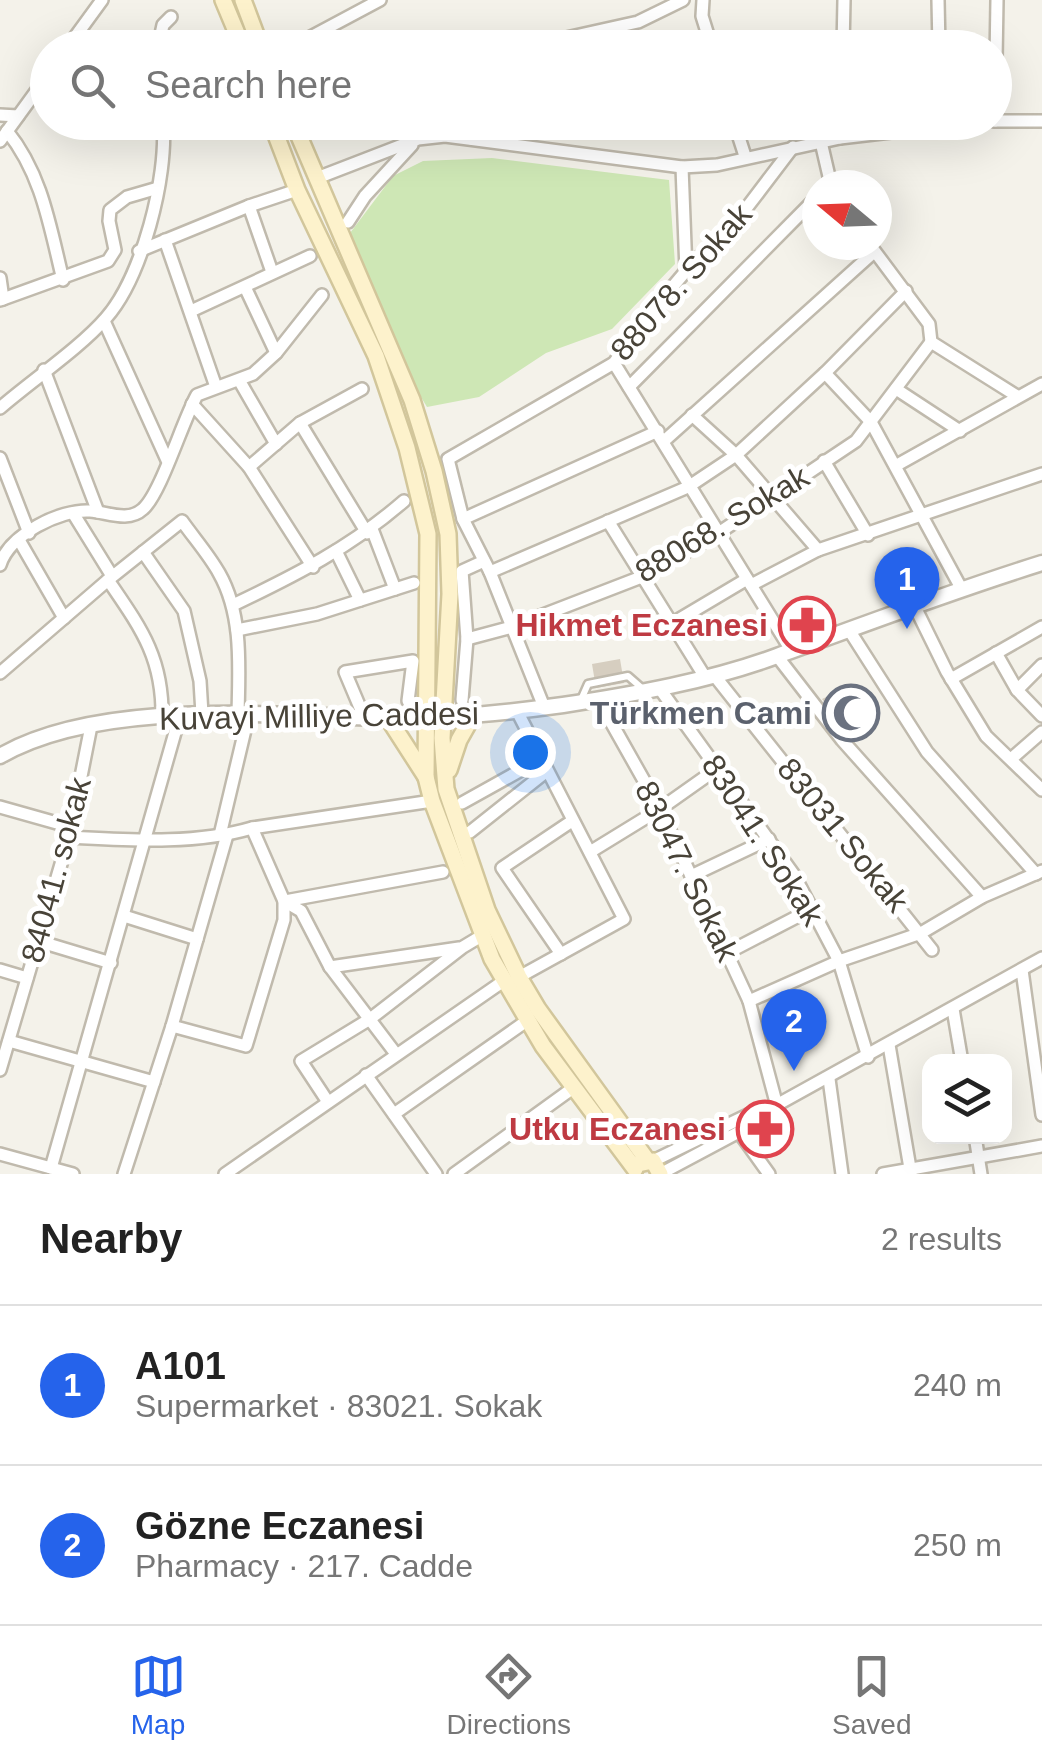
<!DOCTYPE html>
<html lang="en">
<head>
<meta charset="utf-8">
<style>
	body { margin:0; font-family:Arial,sans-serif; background:#f2f2f2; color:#222 }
	.controls { position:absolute; right:30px; bottom:30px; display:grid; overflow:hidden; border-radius:20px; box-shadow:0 10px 40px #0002 }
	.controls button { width:90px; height:90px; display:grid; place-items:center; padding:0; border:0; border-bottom:2px solid #e0e0e0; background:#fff; color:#222; font:50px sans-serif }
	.compass { position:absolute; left:802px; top:170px; width:90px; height:90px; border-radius:50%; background:#fff; box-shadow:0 10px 40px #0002; rotate:289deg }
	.you { position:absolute; left:530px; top:752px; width:35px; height:35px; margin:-25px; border:8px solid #fff; border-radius:50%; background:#1a73e8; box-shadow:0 0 0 15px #1a73e833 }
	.badge { display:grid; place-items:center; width:65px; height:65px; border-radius:50%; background:#2563eb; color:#fff; font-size:32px; font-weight:700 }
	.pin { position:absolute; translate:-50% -82px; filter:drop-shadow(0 2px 5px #0008) }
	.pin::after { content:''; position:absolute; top:52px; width:35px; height:30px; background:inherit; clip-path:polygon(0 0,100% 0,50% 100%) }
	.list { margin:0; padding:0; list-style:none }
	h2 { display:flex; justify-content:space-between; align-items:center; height:130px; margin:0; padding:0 40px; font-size:42px }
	h2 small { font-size:32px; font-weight:400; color:#767676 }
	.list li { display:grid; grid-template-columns:65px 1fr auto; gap:30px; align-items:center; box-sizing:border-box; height:160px; padding:0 40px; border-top:2px solid #e0e0e0 }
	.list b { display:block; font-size:38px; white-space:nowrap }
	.list p { margin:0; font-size:32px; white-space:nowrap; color:#767676 }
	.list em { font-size:32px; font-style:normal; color:#767676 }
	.icon { flex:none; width:55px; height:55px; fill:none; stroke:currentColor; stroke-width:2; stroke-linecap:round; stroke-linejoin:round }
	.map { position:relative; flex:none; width:1042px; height:1174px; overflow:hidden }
	.search { position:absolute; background:#fff; box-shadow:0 10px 40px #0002; left:30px; right:30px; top:30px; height:110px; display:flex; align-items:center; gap:25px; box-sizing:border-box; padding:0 35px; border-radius:55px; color:#767676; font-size:38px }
	.sheet { height:450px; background:#fff }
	nav { display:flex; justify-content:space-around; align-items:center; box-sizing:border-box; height:140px; border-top:2px solid #e0e0e0; background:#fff; font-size:28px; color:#767676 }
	nav a { display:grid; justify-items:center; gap:5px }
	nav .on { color:#2563eb }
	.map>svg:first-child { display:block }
</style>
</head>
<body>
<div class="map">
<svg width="1042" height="1174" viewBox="0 0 1042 1174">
	<rect width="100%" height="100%" fill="#f4f2ea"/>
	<polygon fill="#cee7b5" points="492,158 669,180 675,264 612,329 546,353 479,397 427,407 401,364 350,233 393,176 423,161"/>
	<g fill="#d6cec0">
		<polygon points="620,659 624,683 596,688 592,664"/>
		<polygon points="848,687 854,700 869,699 869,729 854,733 852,728 842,725 822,699"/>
	</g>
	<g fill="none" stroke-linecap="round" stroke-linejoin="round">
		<g stroke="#c0baad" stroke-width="11">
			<polyline id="service" points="580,702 588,684 628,676 644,690"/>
		</g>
		<g stroke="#c0baad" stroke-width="16">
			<g id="minor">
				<polyline points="703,0 702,16 712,48"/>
				<polyline points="938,0 939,48"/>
				<polyline points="67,48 102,0"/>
				<polyline points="158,48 163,25 171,17"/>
				<polyline points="290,48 380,0"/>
				<polyline points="521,48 638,22 683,0"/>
				<polyline points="823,48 843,42"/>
				<polyline points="843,48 844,0"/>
				<polyline points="0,115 18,116"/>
				<polyline points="994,121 1042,121"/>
				<polyline points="995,121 997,0"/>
				<polyline points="734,122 745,156"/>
				<path d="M7,131C42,174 50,227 63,280"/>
				<polyline points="840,138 841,122"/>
				<polyline points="471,139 480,122"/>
				<polyline points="0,141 48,75"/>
				<polyline points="821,142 831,185"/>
				<polyline points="682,167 686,271"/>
				<polyline points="317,178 418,139 445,136 682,167 717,165 840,138 976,122"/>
				<polyline points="249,206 272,272"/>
				<polyline points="348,222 365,196 412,145"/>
				<polyline points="165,240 216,387"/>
				<polyline points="870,245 929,324 931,342 1017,396"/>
				<polyline points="139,251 249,206 297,190"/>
				<polyline points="0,278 3,299"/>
				<polyline points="245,287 276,353"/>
				<polyline points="0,300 108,261 115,250 109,221 110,210 127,197 158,188"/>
				<polyline points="191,311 310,256"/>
				<polyline points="104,321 167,460"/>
				<polyline points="614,363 791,650"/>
				<polyline points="44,370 98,512"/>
				<polyline points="825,373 871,422 961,588"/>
				<polyline points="239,380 276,444"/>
				<polyline points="629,387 817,197"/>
				<polyline points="896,389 960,431"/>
				<polyline points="192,404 249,467 313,567"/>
				<path d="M0,408C31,381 80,348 106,318C142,277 168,177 163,122"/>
				<polyline points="692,415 736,455 818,550"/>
				<polyline points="300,423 367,533"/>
				<polyline points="664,441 874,252"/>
				<polyline points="0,458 29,533"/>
				<polyline points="824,461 868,535"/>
				<polyline points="897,465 1042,384"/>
				<polyline points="249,467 300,423 362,389"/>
				<polyline points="73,513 112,576"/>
				<polyline points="463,519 658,431"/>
				<polyline points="608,521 705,677"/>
				<polyline points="372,529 395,589"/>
				<polyline points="19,540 64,618"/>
				<polyline points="336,551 360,600"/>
				<polyline points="143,552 184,611 200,681 202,714"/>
				<path d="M0,565C9,535 60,509 90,511C107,512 128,523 143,509C161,493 182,422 197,395L253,374L276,353L322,295"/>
				<polyline points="490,572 688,487 736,455 825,373 906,291"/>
				<path d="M108,580C140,627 163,657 162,717"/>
				<polyline points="751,585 818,550 1042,474"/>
				<path d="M233,605C296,575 351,547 404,501"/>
				<polyline points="914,605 947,672 986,736 1042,790"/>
				<polyline points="673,623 747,579"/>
				<polyline points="237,630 317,614 414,583"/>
				<polyline points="849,630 927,752 1036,874"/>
				<polyline points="467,639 512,627 644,576 717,534 856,441 931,342"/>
				<polyline points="996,653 1017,690"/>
				<polyline points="777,656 842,740 982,897"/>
				<polyline points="1042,665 1017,690 1042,716"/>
				<path d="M0,673L108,580L182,521C194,538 209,555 219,573C243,615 239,667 238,714"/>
				<polyline points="714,675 932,950"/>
				<polyline points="951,679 1042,627"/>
				<polyline points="660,689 794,875 839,961 868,1057"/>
				<polyline points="598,699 660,809 749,1001 777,1106"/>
				<polyline points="462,700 467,639 462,571 484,561"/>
				<polyline points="544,707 490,572 463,519 448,459 614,363 647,317 686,271 745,210 793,147"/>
				<polyline points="517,711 624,919 519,977"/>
				<polyline points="364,717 345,672 413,661 408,701"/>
				<polyline points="1011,759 1042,732"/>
				<polyline points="462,803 541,759"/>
				<polyline points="0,807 71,827"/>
				<polyline points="470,832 547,771"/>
				<polyline points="220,835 249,713"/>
				<path d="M69,837C129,840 194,845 252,828L432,801"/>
				<polyline points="590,852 660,809 718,768"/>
				<polyline points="691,876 769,839"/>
				<polyline points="284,901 301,911 330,967 396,1054"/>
				<polyline points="285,901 443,872"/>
				<polyline points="124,916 197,939"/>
				<polyline points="38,941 111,963"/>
				<polyline points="727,953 812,909"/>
				<polyline points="561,954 502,868 572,821"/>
				<polyline points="330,967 459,948"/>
				<polyline points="0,970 27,978"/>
				<polyline points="1022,970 1042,1115"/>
				<polyline points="749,1001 839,961 921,933 982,897 1042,871"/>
				<polyline points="953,1009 962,1062"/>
				<polyline points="172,1026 246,1046 284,920 284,901 252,828"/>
				<polyline points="9,1041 154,1082"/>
				<polyline points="889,1045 911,1174"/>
				<polyline points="0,1070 69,837 91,726"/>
				<polyline points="366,1075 436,1174"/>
				<polyline points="829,1079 842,1174"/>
				<polyline points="328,1102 301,1061 370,1019 463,947 483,935"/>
				<polyline points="394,1114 528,1020"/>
				<polyline points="739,1132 769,1174"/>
				<polyline points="975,1136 981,1174"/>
				<polyline points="0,1154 73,1174"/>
				<polyline points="653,1161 754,1112 764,1112"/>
				<polyline points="51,1168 180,715"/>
				<polyline points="124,1174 172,1026 227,835"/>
				<polyline points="225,1174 505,980"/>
				<polyline points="454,1174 573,1088"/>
				<polyline points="660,1174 739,1132 764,1112 1042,958"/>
				<polyline points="883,1174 1042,1146"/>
			</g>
		</g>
		<g stroke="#c0baad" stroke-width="19">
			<path id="tertiary" d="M0,756C101,698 275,716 389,718C447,719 505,713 563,705C635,694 709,681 777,656C865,624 952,591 1042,563"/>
		</g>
		<g stroke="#d2c69b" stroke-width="20">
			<g id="secondary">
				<polyline points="223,0 243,48"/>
				<polyline points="243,0 261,48"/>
				<polyline points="271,122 297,190 376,356 407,448 428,534 426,777 432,801 492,959 543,1046 635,1169"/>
				<polyline points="293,122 412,400 434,471 448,534 450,594 442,738 446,789 487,910 519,977 538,1009 647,1160"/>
				<polyline points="388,718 426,777"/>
				<polyline points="449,770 459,740 472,717"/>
				<polyline points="638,1164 653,1161 660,1174"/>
			</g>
		</g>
		<use href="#service" stroke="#fff" stroke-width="6"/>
		<use href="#minor" stroke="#fff" stroke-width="11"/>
		<use href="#tertiary" stroke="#fff" stroke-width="14"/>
		<use href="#secondary" stroke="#fdf2cc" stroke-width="15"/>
	</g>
	<defs>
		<g id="pharmacy-ring" transform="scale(2.875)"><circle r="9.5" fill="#fff" stroke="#e0444e" stroke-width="1.5"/><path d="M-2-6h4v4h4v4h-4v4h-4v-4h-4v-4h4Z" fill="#e0444e"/></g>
		<g id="mosque-ring" transform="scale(2.875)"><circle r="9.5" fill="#fff" stroke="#6b7280" stroke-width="1.5"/><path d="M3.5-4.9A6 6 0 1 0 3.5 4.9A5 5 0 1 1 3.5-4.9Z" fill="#6b7280"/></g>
	</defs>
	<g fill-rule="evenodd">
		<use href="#pharmacy-ring" x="807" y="625"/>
		<use href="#mosque-ring" x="851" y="713"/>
		<use href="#pharmacy-ring" x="765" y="1129"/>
	</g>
	<g text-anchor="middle" stroke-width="10" stroke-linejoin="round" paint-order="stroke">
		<g font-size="32" fill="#484338" stroke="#fff">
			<text transform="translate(681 282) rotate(-49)" y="11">88078. Sokak</text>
			<text transform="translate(722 524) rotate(-31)" y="11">88068. Sokak</text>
			<text transform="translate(319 716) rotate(-1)" y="11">Kuvayi Milliye Caddesi</text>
			<text transform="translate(843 835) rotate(51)" y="11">83031 Sokak</text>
			<text transform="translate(763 840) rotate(57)" y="11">83041. Sokak</text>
			<text transform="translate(56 870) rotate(-75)" y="11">84041. sokak</text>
			<text transform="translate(687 871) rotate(64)" y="11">83047. Sokak</text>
		</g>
		<g font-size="32" font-weight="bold" fill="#be3a42" stroke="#fff" text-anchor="end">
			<text x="768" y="636">Hikmet Eczanesi</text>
			<text x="726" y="1140">Utku Eczanesi</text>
		</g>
		<g font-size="32" font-weight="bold" fill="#5b616d" stroke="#fff" text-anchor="end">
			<text x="812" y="724">Türkmen Cami</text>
		</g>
	</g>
</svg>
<div class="controls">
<button><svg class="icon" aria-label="layers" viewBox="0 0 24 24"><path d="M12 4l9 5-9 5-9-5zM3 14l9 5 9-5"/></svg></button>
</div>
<svg class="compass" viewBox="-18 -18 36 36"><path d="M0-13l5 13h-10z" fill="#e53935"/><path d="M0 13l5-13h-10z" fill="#767676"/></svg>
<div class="you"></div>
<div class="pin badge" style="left:907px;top:629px">1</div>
<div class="pin badge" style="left:794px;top:1071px">2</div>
<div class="search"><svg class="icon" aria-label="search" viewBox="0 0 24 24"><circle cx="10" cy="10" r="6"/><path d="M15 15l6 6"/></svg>Search here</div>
</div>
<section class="sheet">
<h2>Nearby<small>2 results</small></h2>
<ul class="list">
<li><span class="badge">1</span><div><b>A101</b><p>Supermarket · 83021. Sokak</p></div><em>240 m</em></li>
<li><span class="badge">2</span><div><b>Gözne Eczanesi</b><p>Pharmacy · 217. Cadde</p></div><em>250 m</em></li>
</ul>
</section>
<nav>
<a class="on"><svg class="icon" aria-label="map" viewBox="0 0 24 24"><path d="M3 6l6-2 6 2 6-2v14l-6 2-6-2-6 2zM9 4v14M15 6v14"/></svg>Map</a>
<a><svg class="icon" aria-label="directions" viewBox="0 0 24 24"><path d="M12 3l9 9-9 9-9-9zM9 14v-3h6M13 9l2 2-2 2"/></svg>Directions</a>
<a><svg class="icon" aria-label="saved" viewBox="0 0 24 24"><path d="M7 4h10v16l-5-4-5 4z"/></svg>Saved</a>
</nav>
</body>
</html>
